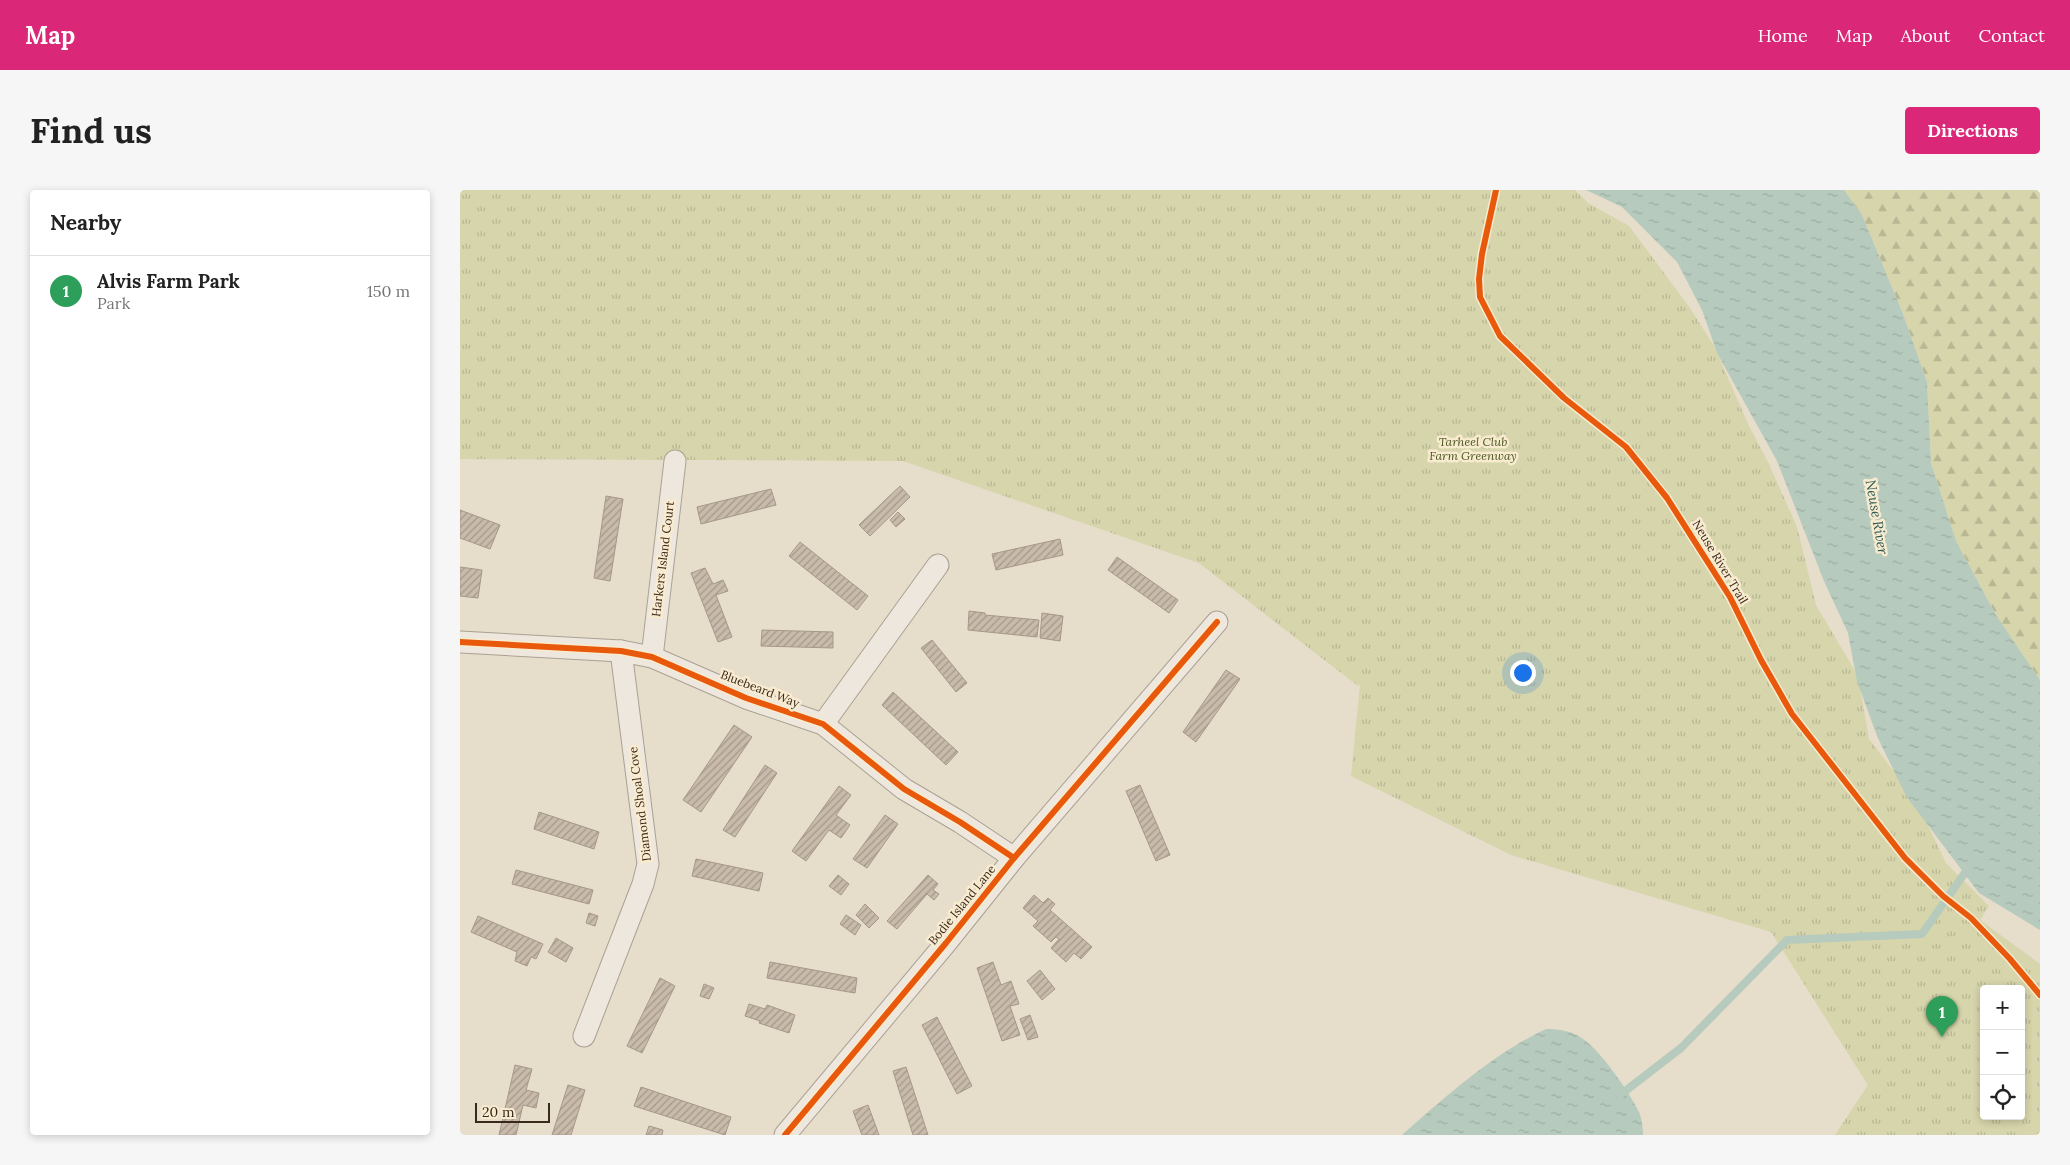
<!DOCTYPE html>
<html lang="en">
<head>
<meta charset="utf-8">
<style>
	body { margin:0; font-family:Lora,serif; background:#f6f6f6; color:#222 }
	.controls { position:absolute; right:15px; bottom:15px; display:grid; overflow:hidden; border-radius:5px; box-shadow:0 2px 8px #0003 }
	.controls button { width:45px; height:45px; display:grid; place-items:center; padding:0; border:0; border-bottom:1px solid #e0e0e0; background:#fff; color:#222; font:25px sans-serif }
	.scale { position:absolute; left:15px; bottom:12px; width:75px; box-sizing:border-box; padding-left:5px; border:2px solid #39291c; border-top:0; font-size:14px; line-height:18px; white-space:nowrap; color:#39291c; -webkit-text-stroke:4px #f8ebcf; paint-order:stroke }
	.you { position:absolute; left:1062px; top:482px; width:18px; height:18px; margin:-12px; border:4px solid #fff; border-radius:50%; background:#1a73e8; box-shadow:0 0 0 8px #1a73e833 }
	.badge { display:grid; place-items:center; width:32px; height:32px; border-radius:50%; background:#db2777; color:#fff; font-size:16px; font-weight:700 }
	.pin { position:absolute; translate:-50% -41px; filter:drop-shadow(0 1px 2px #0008) }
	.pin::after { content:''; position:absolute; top:26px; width:18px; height:15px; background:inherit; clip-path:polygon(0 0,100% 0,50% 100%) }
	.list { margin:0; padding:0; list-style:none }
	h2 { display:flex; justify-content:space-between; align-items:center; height:65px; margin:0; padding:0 20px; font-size:21px }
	h2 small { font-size:16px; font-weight:400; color:#767676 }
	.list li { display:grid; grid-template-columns:32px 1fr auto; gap:15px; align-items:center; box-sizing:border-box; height:70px; padding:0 20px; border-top:1px solid #e0e0e0 }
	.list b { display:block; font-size:19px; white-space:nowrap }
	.list p { margin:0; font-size:16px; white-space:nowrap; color:#767676 }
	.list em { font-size:16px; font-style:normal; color:#767676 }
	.icon { flex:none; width:28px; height:28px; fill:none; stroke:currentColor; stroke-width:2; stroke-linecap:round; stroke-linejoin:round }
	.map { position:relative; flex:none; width:1580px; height:945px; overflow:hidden; border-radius:5px }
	header { display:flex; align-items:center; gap:30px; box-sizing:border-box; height:70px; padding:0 25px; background:#db2777; color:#fff }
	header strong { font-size:24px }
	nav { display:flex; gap:28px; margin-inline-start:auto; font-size:18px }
	.intro { display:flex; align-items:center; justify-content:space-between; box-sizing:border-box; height:120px; padding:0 30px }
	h1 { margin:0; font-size:35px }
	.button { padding:12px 22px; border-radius:5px; background:#db2777; color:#fff; font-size:18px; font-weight:700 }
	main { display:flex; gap:30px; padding:0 30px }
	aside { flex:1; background:#fff; border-radius:5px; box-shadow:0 2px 8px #0003 }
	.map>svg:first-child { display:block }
</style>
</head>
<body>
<header>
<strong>Map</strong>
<nav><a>Home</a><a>Map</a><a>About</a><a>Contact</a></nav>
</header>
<div class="intro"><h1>Find us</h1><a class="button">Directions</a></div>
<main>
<aside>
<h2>Nearby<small></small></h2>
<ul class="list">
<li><span class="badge" style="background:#2e9e5b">1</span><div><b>Alvis Farm Park</b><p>Park</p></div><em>150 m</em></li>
</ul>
</aside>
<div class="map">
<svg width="1580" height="945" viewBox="0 0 1580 945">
	<defs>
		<pattern id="forest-firs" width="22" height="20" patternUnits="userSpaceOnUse" patternTransform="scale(1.25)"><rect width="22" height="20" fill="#d6d5ab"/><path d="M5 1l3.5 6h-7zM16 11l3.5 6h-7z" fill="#b8b793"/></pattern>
		<pattern id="park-tufts" width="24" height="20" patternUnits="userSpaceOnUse" patternTransform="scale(1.25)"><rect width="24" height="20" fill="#d6d5ab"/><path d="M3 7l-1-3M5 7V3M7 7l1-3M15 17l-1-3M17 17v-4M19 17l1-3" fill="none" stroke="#b8b793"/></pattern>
		<pattern id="water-ripples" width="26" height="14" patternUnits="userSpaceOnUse" patternTransform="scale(1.25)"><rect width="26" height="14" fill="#b6cabd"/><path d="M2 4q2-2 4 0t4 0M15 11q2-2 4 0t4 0" fill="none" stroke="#9daea2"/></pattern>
		<pattern id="building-hatch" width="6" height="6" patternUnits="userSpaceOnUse" patternTransform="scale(1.25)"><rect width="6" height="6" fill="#c9bbab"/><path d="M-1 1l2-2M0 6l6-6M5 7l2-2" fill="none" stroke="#a4988a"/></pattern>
	</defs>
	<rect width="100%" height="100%" fill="#e6ddca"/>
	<polygon fill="url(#forest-firs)" points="1384,0 1580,0 1580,490 1536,425 1496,351 1471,273 1467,192 1443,124 1402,25"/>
	<path fill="url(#park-tufts)" fill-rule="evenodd" d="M0,0H1115L1128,13L1169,36L1230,118L1254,156L1289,236L1308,272L1337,337L1356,415L1398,486L1409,549L1455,609L1486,673L1529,716L1520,730L1580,774V945H1375L1408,895L1311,742L1051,665L891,586L900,495L898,496L739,373L443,271L0,269ZM1524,799H1561V926H1524Z"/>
	<g fill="url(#water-ripples)">
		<polygon points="1126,0 1384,0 1402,25 1443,124 1467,192 1471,273 1496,351 1536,425 1580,490 1580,740 1519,703 1446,606 1417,546 1397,491 1388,443 1364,391 1317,271 1257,163 1242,120 1217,72 1162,17"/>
		<path d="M1086,839C1098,839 1113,841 1123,849C1141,861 1169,902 1179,922C1182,929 1183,938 1183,945H942C985,907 1034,863 1086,839Z"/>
	</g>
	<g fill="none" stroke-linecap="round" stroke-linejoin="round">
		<polyline stroke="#b6cabd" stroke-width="8" points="1160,905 1221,858 1327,750 1462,744 1509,677"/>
	</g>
	<g fill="url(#building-hatch)" stroke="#a69889">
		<polygon points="440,296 450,307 410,346 399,335"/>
		<polygon points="311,299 316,315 241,334 237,317"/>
		<polygon points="146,306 163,309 150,391 134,388"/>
		<polygon points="0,320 40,335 30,359 0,348"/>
		<polygon points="438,322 445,329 436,337 430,330"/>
		<polygon points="600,349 603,365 536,380 532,364"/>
		<polygon points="340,352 408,406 397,420 329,366"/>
		<polygon points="657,367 718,410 709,423 648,380"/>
		<polygon points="0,377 22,380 18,408 0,406"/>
		<polygon points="245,378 253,394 263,390 268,401 256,405 272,447 258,452 231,383"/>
		<polygon points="509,421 525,423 525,425 579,430 577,447 508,440"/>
		<polygon points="582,423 603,426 600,451 580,448"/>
		<polygon points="302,440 373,442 373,458 301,456"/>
		<polygon points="472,450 507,493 496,502 461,458"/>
		<polygon points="766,480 780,489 736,552 723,542"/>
		<polygon points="433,502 498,562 486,575 422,515"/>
		<polygon points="274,535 292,547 241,622 223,610"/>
		<polygon points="305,575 317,583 275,647 263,640"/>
		<polygon points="680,595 710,665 696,671 666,601"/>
		<polygon points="379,596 391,605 376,625 390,635 381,648 369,640 346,671 332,661"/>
		<polygon points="79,622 139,642 134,659 74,639"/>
		<polygon points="425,625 438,634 407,678 393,669"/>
		<polygon points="236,669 303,683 299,701 232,686"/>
		<polygon points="56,680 133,700 129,714 52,694"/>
		<polygon points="378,685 389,694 381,705 369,696"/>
		<polygon points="468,685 478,694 473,700 479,704 474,710 467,704 437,739 427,731"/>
		<polygon points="574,705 583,713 588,708 595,714 590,720 632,757 621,769 614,763 606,772 591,758 599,749 596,747 591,752 573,736 578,731 563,718"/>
		<polygon points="405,714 419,728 409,738 396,725"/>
		<polygon points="129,723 138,726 135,736 126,733"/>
		<polygon points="386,725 401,735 395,745 380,734"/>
		<polygon points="18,726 83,754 76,769 71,767 67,776 55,771 57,762 11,742"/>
		<polygon points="96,748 113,758 106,772 88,762"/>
		<polygon points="310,772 397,788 395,803 307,788"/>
		<polygon points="533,772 541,795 551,791 559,814 550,816 560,845 542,851 517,778"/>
		<polygon points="580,780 595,799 582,810 567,791"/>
		<polygon points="200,788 215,796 182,863 167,856"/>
		<polygon points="244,794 254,798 249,809 240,806"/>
		<polygon points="289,814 305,819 307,815 335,825 329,843 299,833 300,831 285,826"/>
		<polygon points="570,825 578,847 568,850 560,829"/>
		<polygon points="477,827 512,896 497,904 462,835"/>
		<polygon points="55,875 72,879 66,900 79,903 76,918 63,915 56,945 39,945"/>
		<polygon points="446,877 468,945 453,945 433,881"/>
		<polygon points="108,895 125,900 111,945 92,945"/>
		<polygon points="181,897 271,927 265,945 174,916"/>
		<polygon points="408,915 419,945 402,945 393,921"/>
		<polygon points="189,936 203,940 202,945 186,945"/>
	</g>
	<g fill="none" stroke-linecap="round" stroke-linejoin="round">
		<g stroke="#aaa194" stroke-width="23">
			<g id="minor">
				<polyline points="0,452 161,461 192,467 286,508 363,534 444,599 500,632 554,668"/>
				<polyline points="192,467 215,271"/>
				<polyline points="363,534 478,375"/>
				<polyline points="124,846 183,694 188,674 161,461"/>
				<polyline points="325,945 486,753 554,668 757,432"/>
			</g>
		</g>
		<use href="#minor" stroke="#ede7dd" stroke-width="21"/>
		<g stroke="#f8ebcf" stroke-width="9">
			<g id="cycleway">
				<polyline points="1036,0 1022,64 1019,89 1020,107 1040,146 1104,208 1166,257 1207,308 1270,407 1301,470 1332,524 1445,668 1483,706 1511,728 1550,769 1580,805"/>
				<polyline points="0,452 161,461 192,467 286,508 363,534 444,599 500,632 554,668"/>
				<polyline points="325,945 486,753 554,668 757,432"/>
			</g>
		</g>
		<use href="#cycleway" stroke="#e8590c" stroke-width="6"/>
	</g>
	<g text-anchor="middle" stroke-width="5" stroke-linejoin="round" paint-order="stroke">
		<g font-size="12" font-style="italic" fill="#4a5721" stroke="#f8ebcf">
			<text x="1013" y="256">Tarheel Club<tspan x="1013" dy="14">Farm Greenway</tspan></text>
		</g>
		<g font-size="12" fill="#39291c" stroke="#f8ebcf">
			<text transform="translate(203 369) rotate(-83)" y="4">Harkers Island Court</text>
			<text transform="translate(1260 372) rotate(59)" y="4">Neuse River Trail</text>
			<text transform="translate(300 499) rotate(21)" y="4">Bluebeard Way</text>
			<text transform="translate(180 614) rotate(-97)" y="4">Diamond Shoal Cove</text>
			<text transform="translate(502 715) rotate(-51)" y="4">Bodie Island Lane</text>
		</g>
		<g font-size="14" font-style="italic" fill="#2a5a56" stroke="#f8ebcf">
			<text transform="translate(1417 327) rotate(80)" y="5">Neuse River</text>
		</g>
	</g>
</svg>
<div class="controls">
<button>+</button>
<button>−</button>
<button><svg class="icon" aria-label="locate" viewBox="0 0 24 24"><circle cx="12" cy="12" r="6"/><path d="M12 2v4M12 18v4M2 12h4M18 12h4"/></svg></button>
</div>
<div class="scale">20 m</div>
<div class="you"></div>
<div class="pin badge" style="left:1482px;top:847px;background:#2e9e5b">1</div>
</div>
</main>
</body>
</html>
